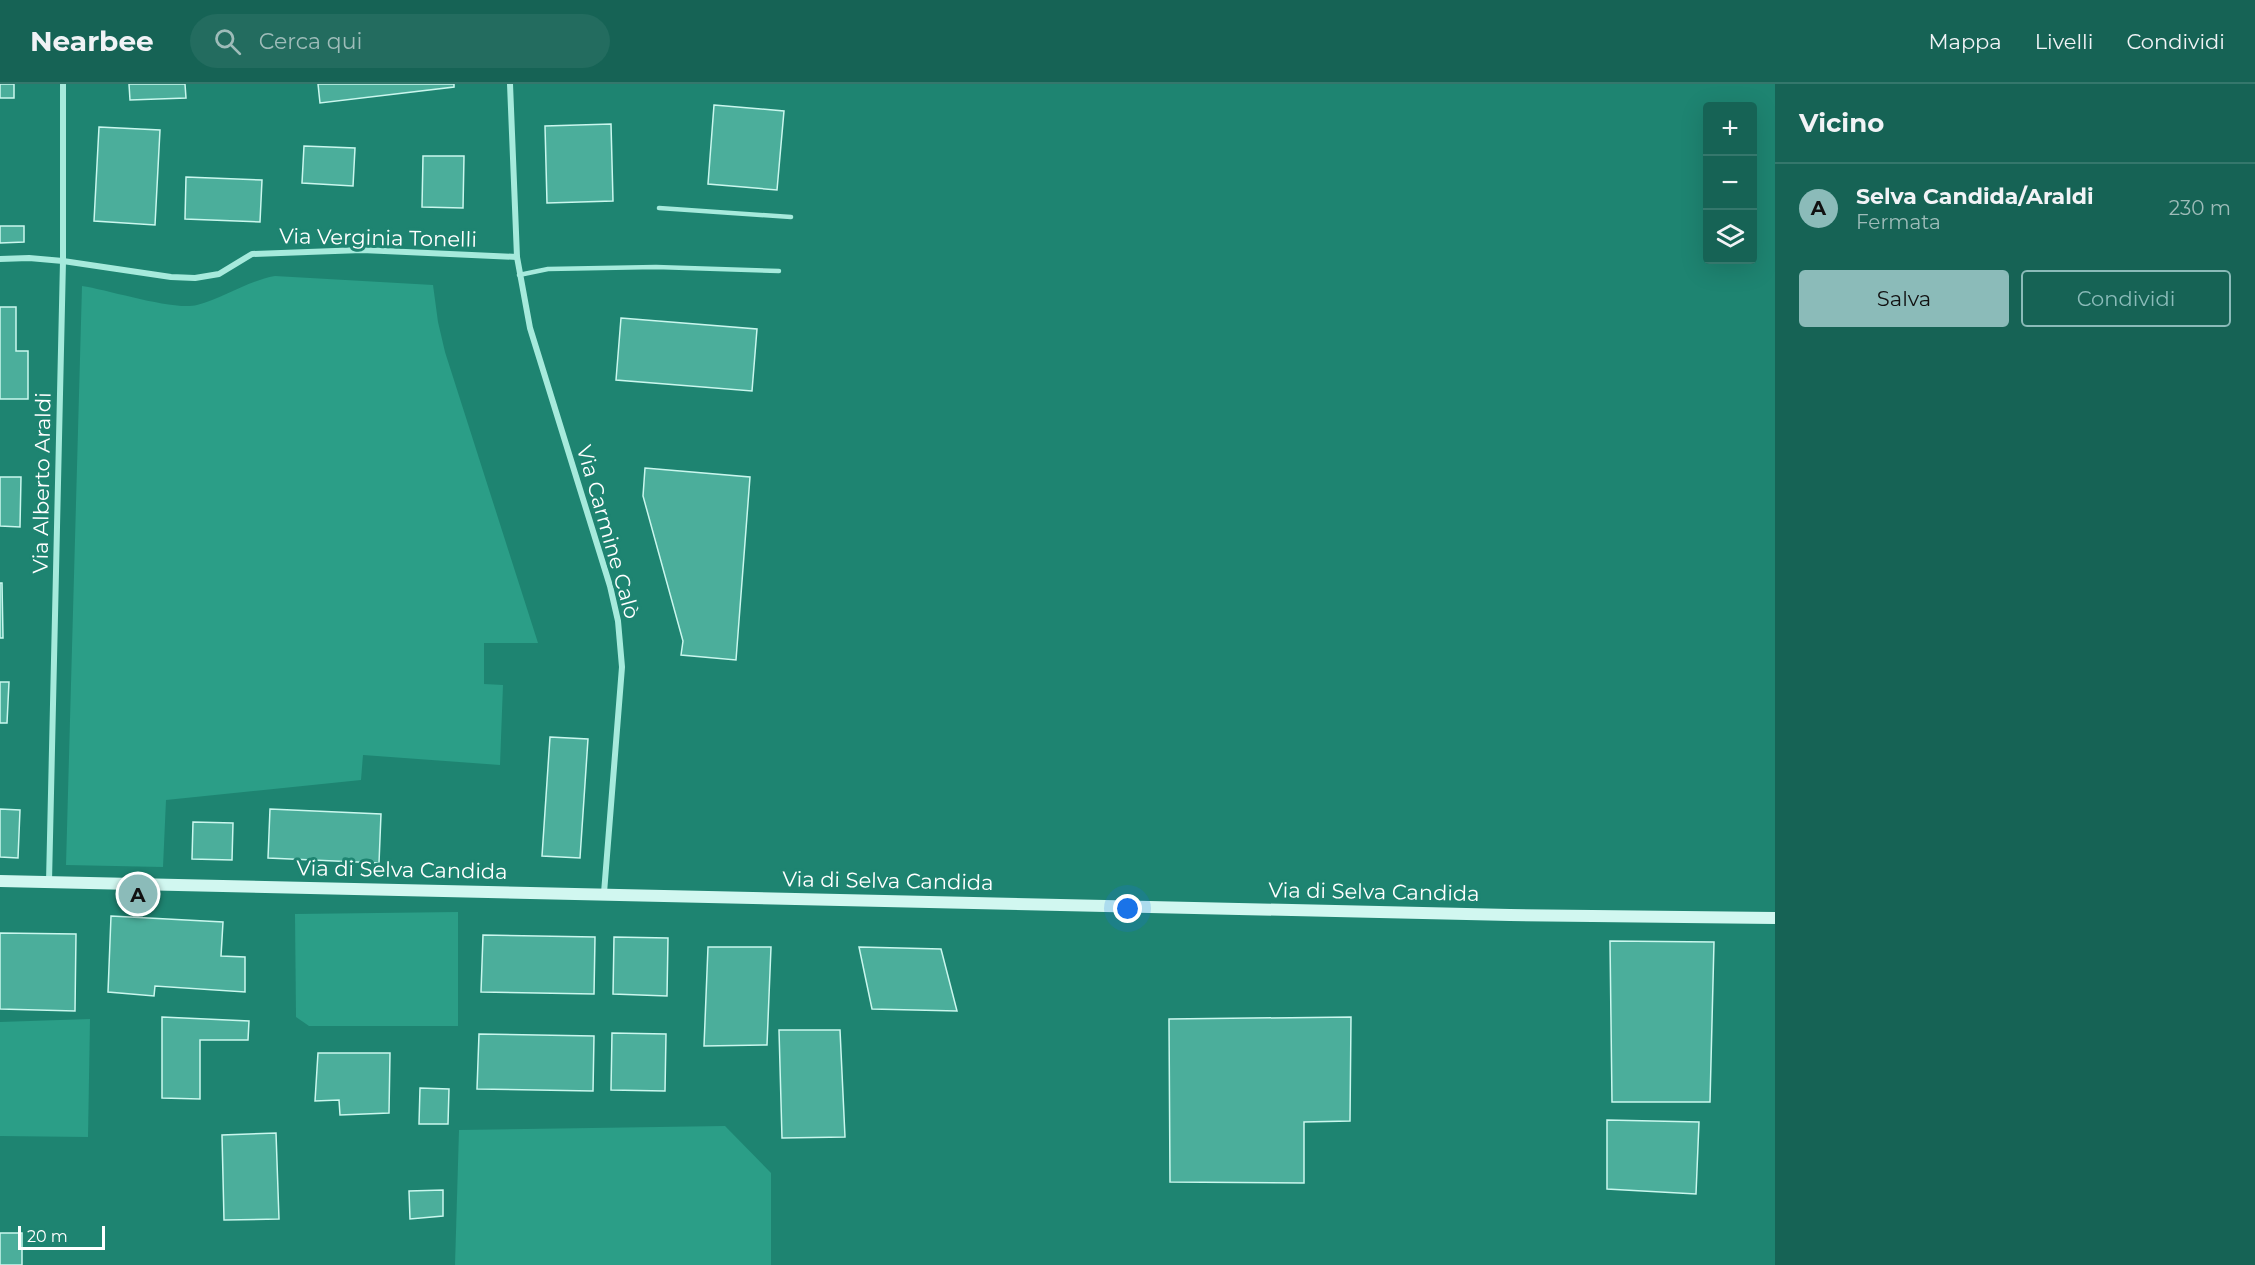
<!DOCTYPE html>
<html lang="it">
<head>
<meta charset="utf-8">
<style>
	body { margin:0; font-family:Montserrat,sans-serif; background:#236c5f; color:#f1f3f6 }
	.controls { position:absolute; right:18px; top:18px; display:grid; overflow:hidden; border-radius:6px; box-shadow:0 6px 24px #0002 }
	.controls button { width:54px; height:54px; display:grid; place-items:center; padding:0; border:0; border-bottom:2px solid #35776c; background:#166355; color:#f1f3f6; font:30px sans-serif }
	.scale { position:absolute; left:18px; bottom:15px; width:87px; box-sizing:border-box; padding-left:6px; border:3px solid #fff; border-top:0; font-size:16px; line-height:21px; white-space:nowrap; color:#fff; -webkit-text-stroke:4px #1e8471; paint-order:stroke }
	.you { position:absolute; left:1128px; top:825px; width:21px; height:21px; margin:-15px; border:4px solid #fff; border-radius:50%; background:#1a73e8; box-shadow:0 0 0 9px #1a73e833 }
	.badge { display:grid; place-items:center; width:39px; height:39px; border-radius:50%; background:#8bbbb9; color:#111; font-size:20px; font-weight:700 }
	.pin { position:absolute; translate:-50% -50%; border:3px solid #fff; box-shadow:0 2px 6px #0006 }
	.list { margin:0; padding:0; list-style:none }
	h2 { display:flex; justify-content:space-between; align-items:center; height:78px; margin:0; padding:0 24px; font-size:26px }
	h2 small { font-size:20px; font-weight:400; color:#9ebcb9 }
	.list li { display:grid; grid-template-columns:39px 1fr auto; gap:18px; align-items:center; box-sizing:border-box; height:90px; padding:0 24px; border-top:2px solid #35776c }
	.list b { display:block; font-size:22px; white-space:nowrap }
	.list p { margin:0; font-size:20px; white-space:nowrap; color:#9ebcb9 }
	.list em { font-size:20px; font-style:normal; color:#9ebcb9 }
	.actions { display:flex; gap:12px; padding:18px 24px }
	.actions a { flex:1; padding:14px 0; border:2px solid #8bbbb9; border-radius:6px; text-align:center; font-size:21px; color:#8bbbb9 }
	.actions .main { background:#8bbbb9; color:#111 }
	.icon { flex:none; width:33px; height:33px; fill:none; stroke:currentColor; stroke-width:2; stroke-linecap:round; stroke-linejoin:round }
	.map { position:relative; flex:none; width:1775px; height:1181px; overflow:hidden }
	header { display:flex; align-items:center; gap:36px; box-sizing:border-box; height:84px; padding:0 30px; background:#166355; border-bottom:2px solid #35776c }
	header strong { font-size:28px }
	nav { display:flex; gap:33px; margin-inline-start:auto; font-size:21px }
	.search { width:420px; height:54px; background:#236c5f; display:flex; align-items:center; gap:15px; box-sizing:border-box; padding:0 21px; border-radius:33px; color:#9ebcb9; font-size:22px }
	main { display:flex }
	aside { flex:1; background:#166355 }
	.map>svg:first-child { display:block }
</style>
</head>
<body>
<header>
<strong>Nearbee</strong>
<div class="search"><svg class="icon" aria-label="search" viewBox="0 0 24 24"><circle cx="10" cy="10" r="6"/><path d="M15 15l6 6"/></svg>Cerca qui</div>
<nav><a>Mappa</a><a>Livelli</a><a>Condividi</a></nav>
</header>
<main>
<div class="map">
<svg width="1775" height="1181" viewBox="0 0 1775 1181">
	<rect width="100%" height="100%" fill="#1e8471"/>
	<g fill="#2b9e87">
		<path d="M275,192L433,201L438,238L445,268L538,559H484V600L503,601L500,681L363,671L361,696L166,716L163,783L66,781L82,202C109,206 174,227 197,221C224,214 247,197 275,192Z"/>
		<polygon points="458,828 458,942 309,942 296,933 295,830"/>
		<polygon points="90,935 88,1053 0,1052 0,938"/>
		<polygon points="725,1042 771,1089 771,1181 455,1181 459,1046"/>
	</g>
	<g fill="#4bae9b" stroke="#caf7ee" stroke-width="1.5">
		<rect x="0" y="0" width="14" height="14"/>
		<polygon points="129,0 185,0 186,14 130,16"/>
		<polygon points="318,0 454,0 454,3 320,19"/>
		<polygon points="714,21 784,27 777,106 708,100"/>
		<polygon points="611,40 613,117 547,119 545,42"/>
		<polygon points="99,43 160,46 155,141 94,137"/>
		<polygon points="304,62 355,64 353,102 302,99"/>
		<polygon points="423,72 464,72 463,124 422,123"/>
		<polygon points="186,93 262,96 260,138 185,135"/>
		<polygon points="0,142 24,142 24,158 0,159"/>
		<polygon points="0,223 16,223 16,267 28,267 28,315 0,315"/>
		<polygon points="621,234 757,245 752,307 616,296"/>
		<polygon points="645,384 750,393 736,576 681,571 683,557 643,412"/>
		<polygon points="0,393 21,393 20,443 0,442"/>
		<polygon points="0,499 2,499 3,554 0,554"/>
		<polygon points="0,598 9,598 7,639 0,639"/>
		<polygon points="550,653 588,655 580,774 542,772"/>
		<polygon points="0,725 20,726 18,774 0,773"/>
		<polygon points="270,725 381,730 379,779 268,774"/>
		<polygon points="193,738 233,739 232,776 192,775"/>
		<polygon points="111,832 223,838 221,872 245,873 245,908 155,902 154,912 108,908"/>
		<polygon points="0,849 76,850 75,927 0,925"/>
		<polygon points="483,851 595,853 594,910 481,908"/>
		<polygon points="614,853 668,854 667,912 613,910"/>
		<polygon points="1610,857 1714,858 1710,1018 1612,1018"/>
		<polygon points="708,863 771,863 767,961 704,962"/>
		<polygon points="859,863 941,865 957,927 872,925"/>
		<polygon points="162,933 249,937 248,956 200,956 200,1015 162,1014"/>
		<polygon points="1351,933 1350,1037 1304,1038 1304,1099 1170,1098 1169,935"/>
		<polygon points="779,946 840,946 845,1053 782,1054"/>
		<polygon points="612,949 666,950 665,1007 611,1006"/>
		<polygon points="479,950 594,952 593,1007 477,1005"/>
		<polygon points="318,969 390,969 389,1029 340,1031 339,1016 315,1017"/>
		<polygon points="420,1004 449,1005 448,1040 419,1040"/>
		<polygon points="1607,1036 1699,1038 1696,1110 1607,1105"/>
		<polygon points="276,1049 279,1135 224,1136 222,1051"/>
		<polygon points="443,1106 443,1132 410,1135 409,1107"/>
		<rect x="0" y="1149" width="22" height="32"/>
	</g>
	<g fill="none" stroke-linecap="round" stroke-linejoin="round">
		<g stroke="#a6eadc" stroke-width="4.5">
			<polyline points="659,124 791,133"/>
			<polyline points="519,191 548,185 656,183 779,187"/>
		</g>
		<g stroke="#a6eadc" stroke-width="6">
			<polyline points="517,173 530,244 610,502 618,537 622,583 604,809"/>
			<polyline points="0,175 29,174 63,177 171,193 195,194 219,190 252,170 362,166 517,173 510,0"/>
			<polyline points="49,798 63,177 63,0"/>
		</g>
		<polyline stroke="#d1f7f0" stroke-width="12" points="0,797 1510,831 1775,834"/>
	</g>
	<g text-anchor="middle" stroke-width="6" stroke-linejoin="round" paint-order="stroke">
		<g font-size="21" fill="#fff" stroke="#1e8471">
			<text transform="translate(378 154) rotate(1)" y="7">Via Verginia Tonelli</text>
			<text transform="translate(42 399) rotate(-89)" y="7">Via Alberto Araldi</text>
			<text transform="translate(608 448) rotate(74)" y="7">Via Carmine Calò</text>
			<text transform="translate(402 786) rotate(1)" y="7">Via di Selva Candida</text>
			<text transform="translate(888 797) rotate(1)" y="7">Via di Selva Candida</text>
			<text transform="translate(1374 808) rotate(1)" y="7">Via di Selva Candida</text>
		</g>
	</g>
</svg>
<div class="controls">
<button>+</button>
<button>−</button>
<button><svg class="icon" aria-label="layers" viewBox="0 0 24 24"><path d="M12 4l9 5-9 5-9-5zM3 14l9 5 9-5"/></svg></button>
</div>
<div class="scale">20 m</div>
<div class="you"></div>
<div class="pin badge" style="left:138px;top:810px">A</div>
</div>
<aside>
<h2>Vicino<small></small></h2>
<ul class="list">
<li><span class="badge">A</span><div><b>Selva Candida/Araldi</b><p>Fermata</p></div><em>230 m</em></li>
</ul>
<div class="actions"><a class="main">Salva</a><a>Condividi</a></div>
</aside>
</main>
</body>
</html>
